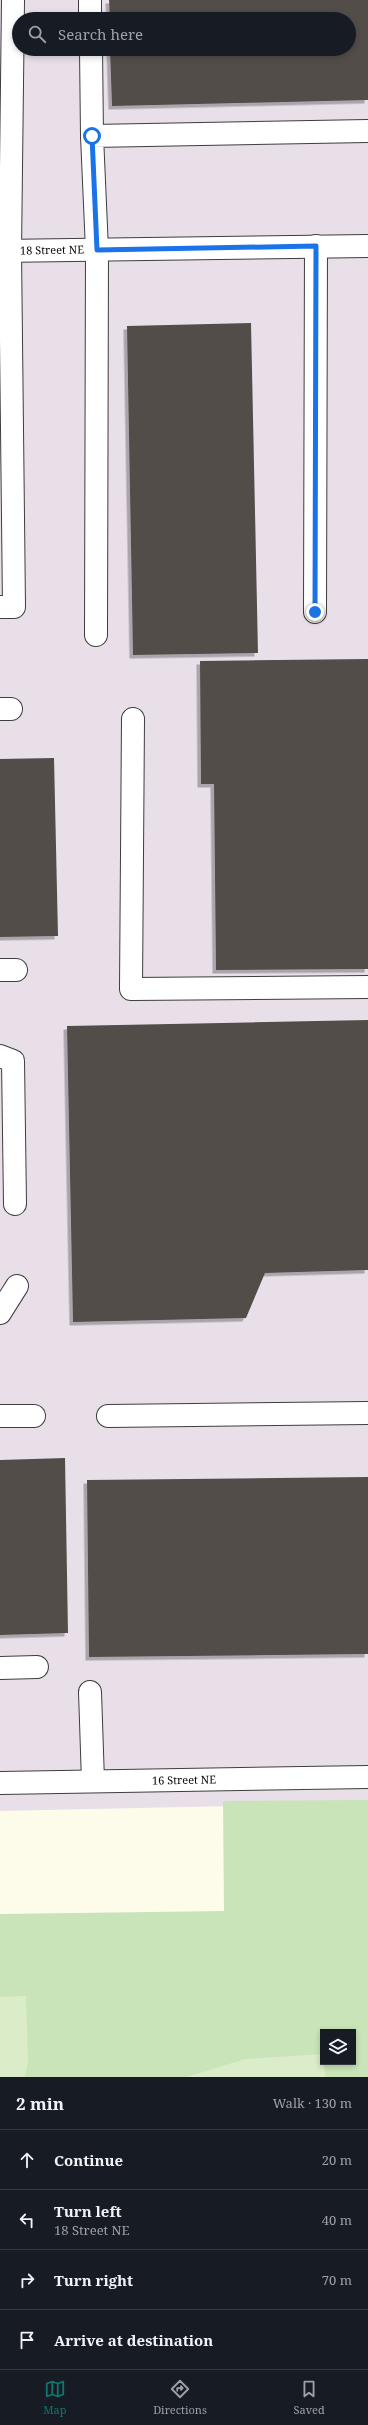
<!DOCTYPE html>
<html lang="en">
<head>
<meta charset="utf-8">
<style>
	body { margin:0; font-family:"Noto Serif",serif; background:#20242c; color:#f1f3f6 }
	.controls { position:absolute; right:12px; bottom:12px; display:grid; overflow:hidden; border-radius:0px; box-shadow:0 2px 6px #0003 }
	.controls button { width:36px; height:36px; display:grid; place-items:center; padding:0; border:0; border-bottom:1px solid #363941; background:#171b24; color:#f1f3f6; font:20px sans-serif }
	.stop { position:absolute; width:12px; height:12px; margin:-9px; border:3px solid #1a73e8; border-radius:50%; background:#fff }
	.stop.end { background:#1a73e8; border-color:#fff; box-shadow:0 1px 4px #0008 }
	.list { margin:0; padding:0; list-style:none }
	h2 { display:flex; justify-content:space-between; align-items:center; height:52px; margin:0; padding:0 16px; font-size:17px }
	h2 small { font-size:13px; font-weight:400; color:#9ea1a6 }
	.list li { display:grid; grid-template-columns:26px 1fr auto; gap:12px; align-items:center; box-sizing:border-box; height:60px; padding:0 16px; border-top:1px solid #363941 }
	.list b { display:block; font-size:15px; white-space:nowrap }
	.list p { margin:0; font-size:13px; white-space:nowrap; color:#9ea1a6 }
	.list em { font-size:13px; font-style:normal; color:#9ea1a6 }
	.icon { flex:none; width:22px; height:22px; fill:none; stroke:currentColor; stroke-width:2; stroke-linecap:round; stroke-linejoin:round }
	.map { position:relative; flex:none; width:368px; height:2077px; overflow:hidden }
	.search { position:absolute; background:#171b24; box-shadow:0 2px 6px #0003; left:12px; right:12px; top:12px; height:44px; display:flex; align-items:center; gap:10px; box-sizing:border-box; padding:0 14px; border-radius:22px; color:#9ea1a6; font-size:15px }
	.sheet { height:292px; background:#171b24 }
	nav { display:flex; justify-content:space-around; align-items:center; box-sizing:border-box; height:56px; border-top:1px solid #363941; background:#171b24; font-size:11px; color:#9ea1a6 }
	nav a { display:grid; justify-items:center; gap:2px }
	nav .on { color:#0f766e }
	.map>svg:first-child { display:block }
</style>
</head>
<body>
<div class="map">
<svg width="368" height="2077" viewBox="0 0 368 2077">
	<defs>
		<filter id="shadow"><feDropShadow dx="-3.5" dy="3.5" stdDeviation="0" flood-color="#0004"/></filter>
	</defs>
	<rect width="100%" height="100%" fill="#fdfcea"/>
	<path fill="#e9dfe9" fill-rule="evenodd" d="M0,0H368V1803L0,1811ZM19,19H349V49H19Z"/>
	<path fill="#c9e4b8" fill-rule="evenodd" d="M368,1800V2077H0V1914L224,1911L223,1801ZM323,2032H353V2062H323Z"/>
	<g fill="#dbecc9">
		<polygon points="26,1996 28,2061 25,2077 0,2077 0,1997"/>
		<polygon points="323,2054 325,2077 187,2077 245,2059"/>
	</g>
	<g fill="#524d48" filter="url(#shadow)">
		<polygon points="109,0 368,0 368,100 112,106 110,49 349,49 349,19 110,19"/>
		<polygon points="251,323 258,653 133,655 127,326"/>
		<polygon points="368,659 368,969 216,970 214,784 201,784 200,661"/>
		<polygon points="54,758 58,936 0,937 0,759"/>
		<polygon points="368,1020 368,1270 265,1273 246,1318 73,1322 67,1026"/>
		<polygon points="65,1458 68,1633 0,1635 0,1460"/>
		<polygon points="368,1477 368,1654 89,1657 87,1480"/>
	</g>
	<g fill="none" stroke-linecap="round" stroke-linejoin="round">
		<g stroke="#3e3e3e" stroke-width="24">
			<g id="minor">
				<polyline points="90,0 90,19"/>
				<polyline points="91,49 92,136"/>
				<polyline points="0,251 368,246"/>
				<polyline points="0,607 14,607 10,251 13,0"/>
				<polyline points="315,612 316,246"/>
				<polyline points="96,635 97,250 92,136 368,131"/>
				<polyline points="0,709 11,709"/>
				<polyline points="133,719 131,989 368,987"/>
				<polyline points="0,970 16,970"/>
				<polyline points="0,1056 13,1061 15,1204"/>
				<polyline points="0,1313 17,1286"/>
				<polyline points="0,1416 34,1416"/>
				<polyline points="108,1416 368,1413"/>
				<polyline points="0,1668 37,1667"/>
				<polyline points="90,1692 93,1781"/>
				<polyline points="0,1783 368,1777"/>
			</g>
		</g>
		<use href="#minor" stroke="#fff" stroke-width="22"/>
	</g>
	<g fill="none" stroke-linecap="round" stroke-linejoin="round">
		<polyline stroke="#1a73e8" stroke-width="5" points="92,136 97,250 316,246 315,612"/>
	</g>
	<g text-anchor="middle" stroke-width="4" stroke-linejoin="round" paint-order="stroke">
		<g font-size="11" fill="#0b0b0b" stroke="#fff">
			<text transform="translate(52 250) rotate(-1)" y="4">18 Street NE</text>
			<text transform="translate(184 1780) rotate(-1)" y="4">16 Street NE</text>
		</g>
	</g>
</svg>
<div class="controls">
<button><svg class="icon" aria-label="layers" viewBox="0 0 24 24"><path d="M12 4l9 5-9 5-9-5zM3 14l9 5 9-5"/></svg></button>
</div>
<div class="stop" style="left:92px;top:136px"></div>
<div class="stop end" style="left:315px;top:612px"></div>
<div class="search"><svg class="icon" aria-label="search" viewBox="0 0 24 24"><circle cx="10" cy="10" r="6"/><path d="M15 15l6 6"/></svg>Search here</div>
</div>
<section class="sheet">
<h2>2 min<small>Walk · 130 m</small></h2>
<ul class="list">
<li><svg class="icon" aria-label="ahead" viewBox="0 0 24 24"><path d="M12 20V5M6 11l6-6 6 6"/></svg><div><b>Continue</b></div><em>20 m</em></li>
<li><svg class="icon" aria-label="left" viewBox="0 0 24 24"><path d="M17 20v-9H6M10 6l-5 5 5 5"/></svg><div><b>Turn left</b><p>18 Street NE</p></div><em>40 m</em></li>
<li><svg class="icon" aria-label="right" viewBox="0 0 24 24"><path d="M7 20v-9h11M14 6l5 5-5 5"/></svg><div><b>Turn right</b></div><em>70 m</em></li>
<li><svg class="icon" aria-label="arrive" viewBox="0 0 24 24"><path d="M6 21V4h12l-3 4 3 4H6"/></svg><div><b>Arrive at destination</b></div></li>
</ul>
</section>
<nav>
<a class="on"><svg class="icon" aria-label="map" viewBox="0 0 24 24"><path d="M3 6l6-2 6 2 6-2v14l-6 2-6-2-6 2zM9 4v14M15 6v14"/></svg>Map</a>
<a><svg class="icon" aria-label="directions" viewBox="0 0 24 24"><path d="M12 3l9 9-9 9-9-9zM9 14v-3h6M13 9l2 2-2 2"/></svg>Directions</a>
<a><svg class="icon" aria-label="saved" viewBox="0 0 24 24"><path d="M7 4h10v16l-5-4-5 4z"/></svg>Saved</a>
</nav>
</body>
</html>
